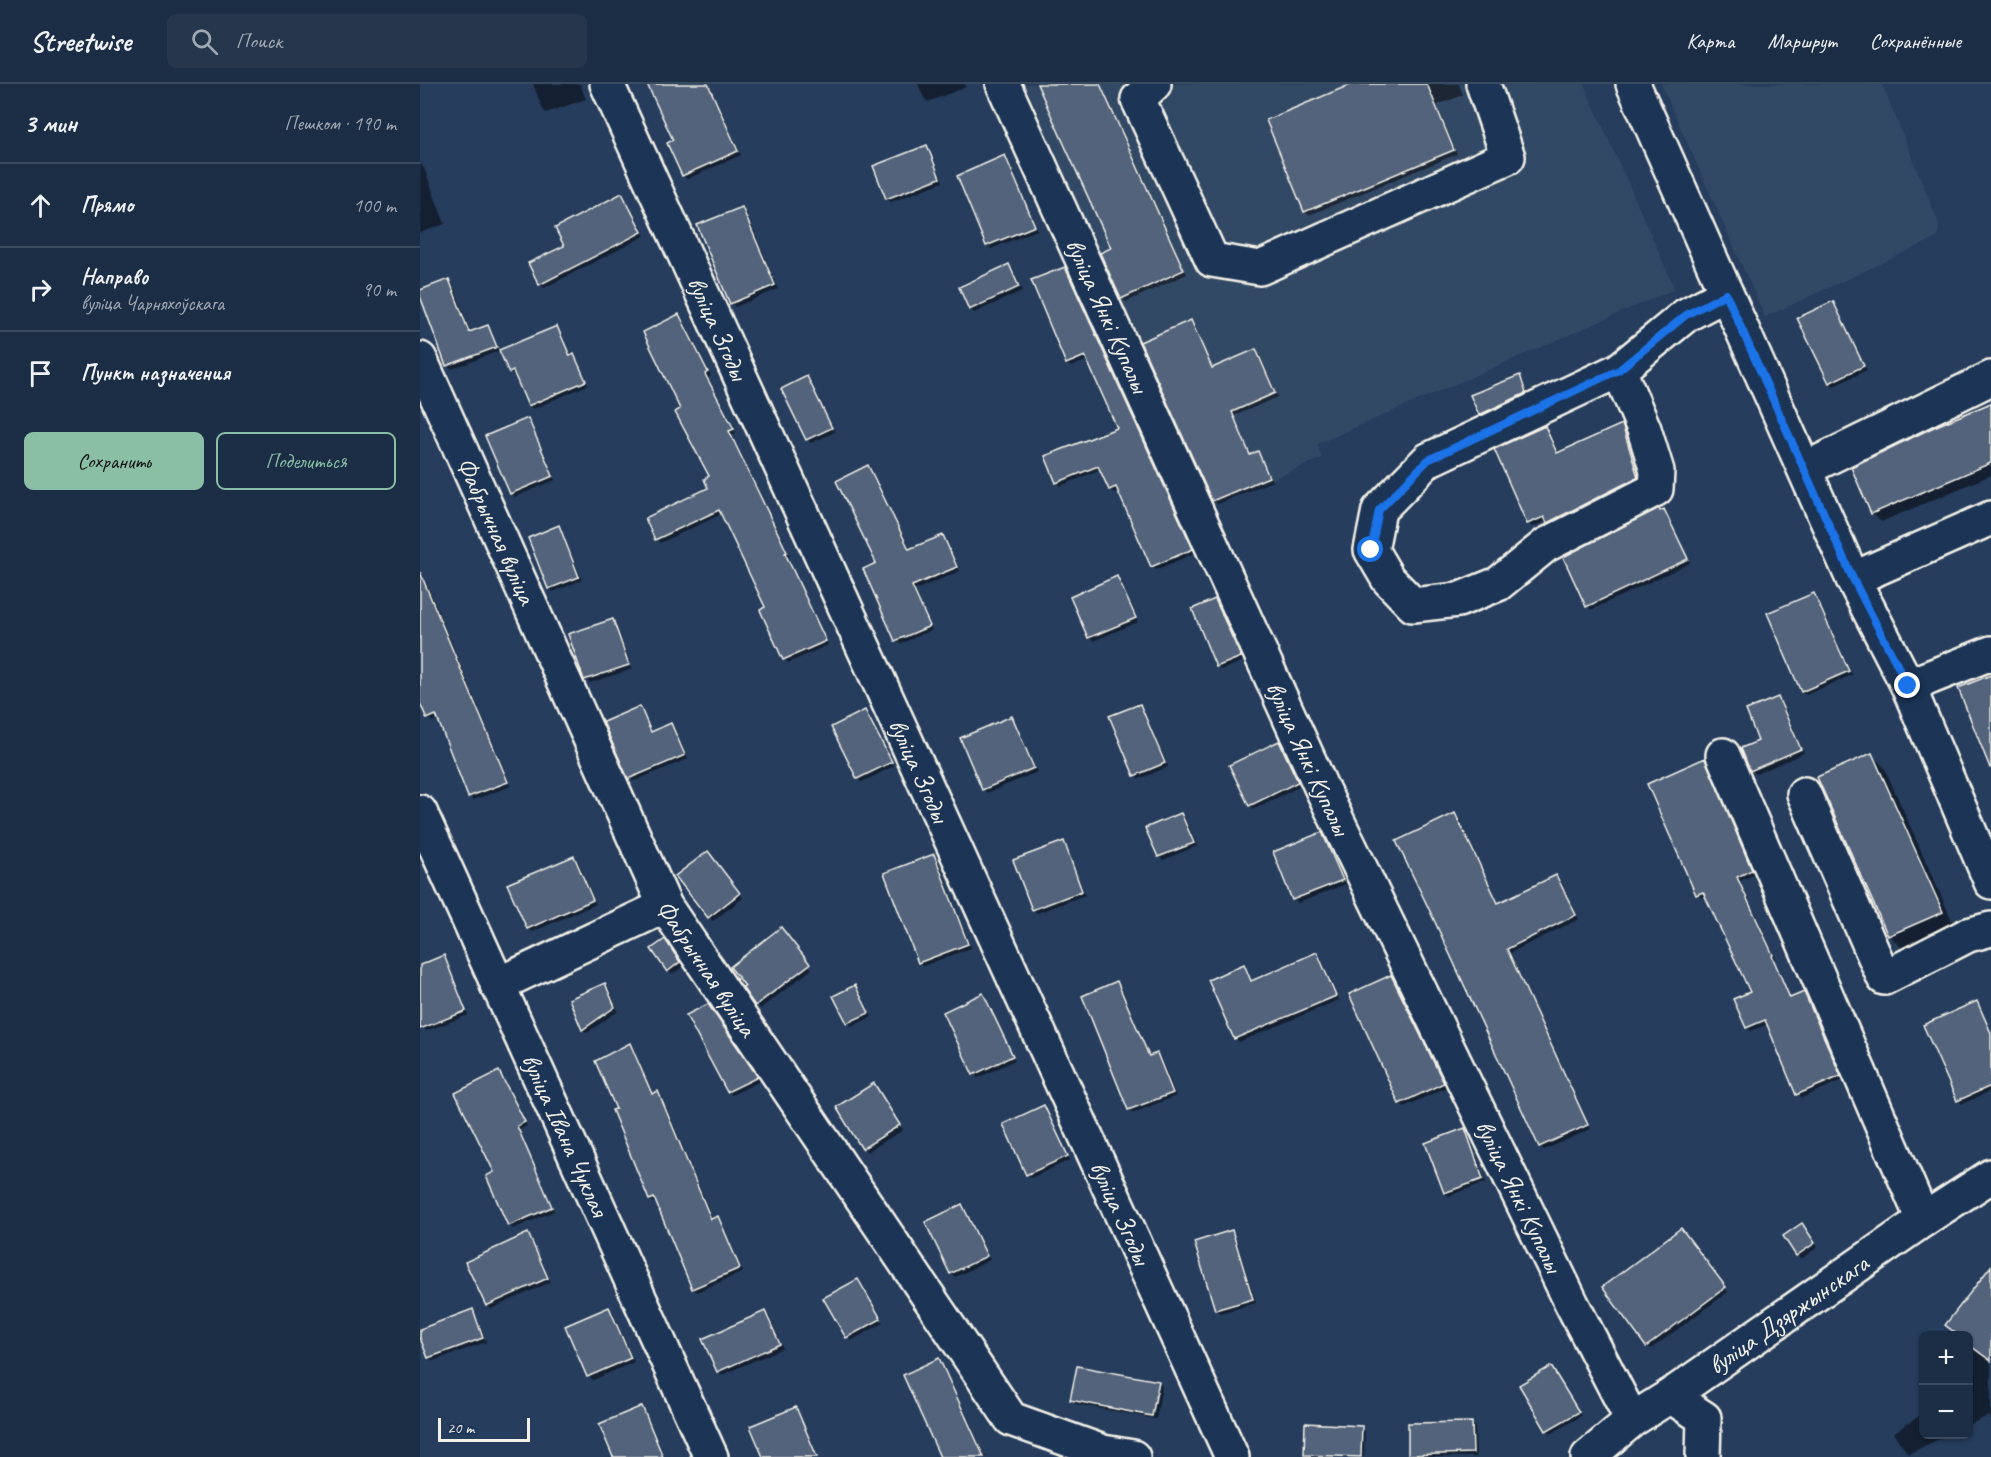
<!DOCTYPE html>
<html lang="ru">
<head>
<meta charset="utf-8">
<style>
	body { margin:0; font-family:Caveat,sans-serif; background:#25364d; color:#f1f3f6 }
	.controls { position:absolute; right:18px; bottom:18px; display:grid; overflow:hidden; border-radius:9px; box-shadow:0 2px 4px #0004 }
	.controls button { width:54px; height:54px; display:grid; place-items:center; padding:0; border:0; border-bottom:2px solid #3a4a5f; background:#1c2e46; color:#f1f3f6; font:30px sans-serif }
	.scale { position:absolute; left:18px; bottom:15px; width:92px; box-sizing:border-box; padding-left:6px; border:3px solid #f4f1e8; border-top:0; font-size:16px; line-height:21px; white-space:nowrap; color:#f4f1e8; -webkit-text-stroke:4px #1d3557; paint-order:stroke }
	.stop { position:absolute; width:18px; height:18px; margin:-14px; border:4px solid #1a73e8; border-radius:50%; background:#fff }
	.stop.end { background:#1a73e8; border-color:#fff; box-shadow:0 2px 6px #0008 }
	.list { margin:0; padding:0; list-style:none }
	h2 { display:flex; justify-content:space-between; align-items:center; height:78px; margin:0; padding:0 24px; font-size:26px }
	h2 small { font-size:20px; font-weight:400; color:#a0a8b3 }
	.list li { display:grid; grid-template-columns:39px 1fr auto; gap:18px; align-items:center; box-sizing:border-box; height:84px; padding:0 24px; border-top:2px solid #3a4a5f }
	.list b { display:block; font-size:22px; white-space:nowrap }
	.list p { margin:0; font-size:20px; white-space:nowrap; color:#a0a8b3 }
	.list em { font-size:20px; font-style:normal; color:#a0a8b3 }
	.actions { display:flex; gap:12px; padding:18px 24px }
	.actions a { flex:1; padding:14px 0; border:2px solid #8abfa5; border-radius:9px; text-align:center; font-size:21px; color:#8abfa5 }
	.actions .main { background:#8abfa5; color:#111 }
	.icon { flex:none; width:33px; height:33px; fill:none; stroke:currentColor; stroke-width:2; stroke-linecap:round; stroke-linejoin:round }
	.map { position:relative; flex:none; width:1571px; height:1373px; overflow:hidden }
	header { display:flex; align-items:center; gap:36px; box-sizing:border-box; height:84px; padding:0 30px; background:#1c2e46; border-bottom:2px solid #3a4a5f }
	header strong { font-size:28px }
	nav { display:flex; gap:33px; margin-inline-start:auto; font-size:21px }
	.search { width:420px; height:54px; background:#25364d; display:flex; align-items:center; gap:15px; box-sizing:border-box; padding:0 21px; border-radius:9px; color:#a0a8b3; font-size:22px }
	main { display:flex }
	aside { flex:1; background:#1c2e46 }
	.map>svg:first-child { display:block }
</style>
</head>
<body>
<header>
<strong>Streetwise</strong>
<div class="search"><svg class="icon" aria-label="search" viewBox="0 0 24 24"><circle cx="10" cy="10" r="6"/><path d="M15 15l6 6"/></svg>Поиск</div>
<nav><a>Карта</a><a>Маршрут</a><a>Сохранённые</a></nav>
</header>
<main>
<aside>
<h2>3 мин<small>Пешком · 190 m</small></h2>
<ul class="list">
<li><svg class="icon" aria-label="ahead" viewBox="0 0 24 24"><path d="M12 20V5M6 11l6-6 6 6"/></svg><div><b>Прямо</b></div><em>100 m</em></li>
<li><svg class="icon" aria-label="right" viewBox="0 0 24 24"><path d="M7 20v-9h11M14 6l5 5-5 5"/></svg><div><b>Направо</b><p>вуліца Чарняхоўскага</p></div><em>90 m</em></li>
<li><svg class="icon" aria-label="arrive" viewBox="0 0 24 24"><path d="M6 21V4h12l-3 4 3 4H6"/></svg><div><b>Пункт назначения</b></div></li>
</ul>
<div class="actions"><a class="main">Сохранить</a><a>Поделиться</a></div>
</aside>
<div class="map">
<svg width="1571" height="1373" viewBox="0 0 1571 1373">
	<rect width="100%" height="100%" fill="#263d5d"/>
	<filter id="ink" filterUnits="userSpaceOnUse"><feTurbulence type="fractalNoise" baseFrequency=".0167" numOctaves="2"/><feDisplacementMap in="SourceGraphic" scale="12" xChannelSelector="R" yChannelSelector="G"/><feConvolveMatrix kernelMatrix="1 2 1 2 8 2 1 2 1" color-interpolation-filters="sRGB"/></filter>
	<g filter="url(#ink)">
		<g fill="#334966">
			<polygon points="605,0 1164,0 1255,205 897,360 902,374 802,417 791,419"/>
			<polygon points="1241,0 1462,0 1519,140 1518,153 1345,233"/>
		</g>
		<g fill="#0007">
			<polygon points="113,0 160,0 166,15 126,29 123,26"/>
			<polygon points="228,0 289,0 321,71 267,95 263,92 249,60 255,57"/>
			<polygon points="498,0 545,0 546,3 508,18 504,14"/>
			<polygon points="619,0 681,0 767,190 706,218 702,214 693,165"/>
			<polygon points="936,0 1039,0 1043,11 1017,21 1037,70 889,131 885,127"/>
			<polygon points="506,63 510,67 523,98 471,118 467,114"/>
			<polygon points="585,73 589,77 617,146 571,165 567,161"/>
			<polygon points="0,80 4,84 25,140 0,149"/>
			<polygon points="202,111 205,115 225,152 124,204 120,200 146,162"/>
			<polygon points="322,124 326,128 358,205 315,223 311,219"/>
			<polygon points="589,182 593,186 602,207 554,229 550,225"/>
			<polygon points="645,184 649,188 775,469 736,486 733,482 699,406 694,409 690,405 681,385 641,402 637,398 699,345 668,276 651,283 648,280 672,271"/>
			<polygon points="29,197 33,200 51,249 68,243 72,247 79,267 32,285 28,281"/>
			<polygon points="1412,219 1416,223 1447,286 1414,302 1410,298"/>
			<polygon points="259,232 263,235 291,292 288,294 316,349 312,351 370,472 367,473 408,561 368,579 365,575 347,524 302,430 240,459 236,455 290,405 291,393 262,325"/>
			<polygon points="771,238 775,242 793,285 836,267 840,271 858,313 814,332 831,372 837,369 841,373 852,397 797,420 794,416"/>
			<polygon points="136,243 140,247 151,273 154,272 157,276 168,301 113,325 109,322 96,291 94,292 90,288"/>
			<polygon points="1099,293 1103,297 1109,313 1064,334 1060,330"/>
			<polygon points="386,294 390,298 415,348 391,359 387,355"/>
			<polygon points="1571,320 1571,391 1461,438 1452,429"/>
			<polygon points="107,336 111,339 135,396 95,413 91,409"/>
			<polygon points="1201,342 1205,345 1221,397 1132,442 1127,437 1112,443 1109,439 1076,366 1125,343 1129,347 1138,370"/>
			<polygon points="448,383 451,387 491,466 523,452 526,456 540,487 495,506 512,546 480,560 476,556 458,480"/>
			<polygon points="1243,427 1247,431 1270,479 1171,526 1168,522"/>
			<polygon points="139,443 142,447 162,496 133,508 129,504"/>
			<polygon points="697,493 701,497 718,538 673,557 669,553"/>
			<polygon points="3,496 7,500 91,702 53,716 50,713 19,635 12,638 8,634 0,616 0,497"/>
			<polygon points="1394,511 1398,515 1432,591 1386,611 1382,608 1349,530"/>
			<polygon points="795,517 799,521 824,577 801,586 797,582"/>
			<polygon points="193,536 196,540 212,585 170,599 166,596 150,551"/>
			<polygon points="1358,615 1362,619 1384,669 1336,690 1332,687 1323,665 1340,657"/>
			<polygon points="719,621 723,625 748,683 719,695 716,692 691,633"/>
			<polygon points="219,624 223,628 232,649 251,641 255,645 268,675 214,697 210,694"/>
			<polygon points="445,628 449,631 474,682 442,698 438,695 413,644"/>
			<polygon points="591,634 595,638 617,688 567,709 563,705"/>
			<polygon points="859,658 863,662 881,702 834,725 830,721"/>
			<polygon points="1452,671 1464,683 1534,841 1482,864 1469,851"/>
			<polygon points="1285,675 1288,679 1335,790 1320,797 1356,875 1354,875 1371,915 1384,909 1388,913 1423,996 1382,1014 1378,1010 1348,940 1331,947 1327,943 1332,908 1287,811 1282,814 1278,810"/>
			<polygon points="761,731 765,734 777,762 743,776 739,773 727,744"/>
			<polygon points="1035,731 1039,734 1079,820 1136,793 1140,796 1159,835 1090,869 1171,1045 1124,1066 1121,1063 1009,822"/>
			<polygon points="902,750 906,754 926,800 878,819 874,815"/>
			<polygon points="644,759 647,763 665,811 617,829 613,825"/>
			<polygon points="291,772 323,814 293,837 289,833"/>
			<polygon points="514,772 518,776 551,864 503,882 499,879"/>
			<polygon points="154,774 158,777 176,820 112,848 108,844"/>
			<polygon points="364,849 392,885 340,925 324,903"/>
			<polygon points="248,861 263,883 252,890 248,887"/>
			<polygon points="897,870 901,874 919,916 819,958 815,954 823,882 827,886 832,898"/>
			<polygon points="24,873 27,877 48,931 6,947 0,937 0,882"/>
			<polygon points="971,892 975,896 1027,1003 984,1023 980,1019"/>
			<polygon points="697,899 701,903 730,973 737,971 741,975 756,1012 713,1029 710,1026 664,913"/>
			<polygon points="185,901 189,905 198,927 167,949 163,945 151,916"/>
			<polygon points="435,903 439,907 452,933 432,942 429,939 416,912"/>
			<polygon points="563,911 566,915 595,976 558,994 554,990"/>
			<polygon points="1556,919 1560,923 1571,947 1571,1007 1542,1020 1539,1016"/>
			<polygon points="288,922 340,997 312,1011 308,1007"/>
			<polygon points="210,961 214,965 233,1011 238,1009 242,1013 293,1136 297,1134 301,1138 323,1188 277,1208 273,1204 237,1118 234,1119 231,1115 198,1026"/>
			<polygon points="79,989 83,993 107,1042 99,1046 134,1127 93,1145 89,1141 76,1089"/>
			<polygon points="458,1005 483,1046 447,1068 443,1064"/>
			<polygon points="624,1023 627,1026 650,1076 611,1094 607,1090"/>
			<polygon points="1044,1046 1048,1050 1066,1098 1029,1112 1025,1109 1007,1060"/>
			<polygon points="542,1122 545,1125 570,1176 535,1193 531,1189"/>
			<polygon points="1382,1141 1398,1163 1381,1175 1377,1171"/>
			<polygon points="811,1148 815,1152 836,1219 800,1229 796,1226"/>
			<polygon points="1265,1150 1308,1208 1231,1265 1227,1262"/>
			<polygon points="107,1151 111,1155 131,1198 71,1225 67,1221"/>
			<polygon points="438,1196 463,1239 431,1257 405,1215"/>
			<polygon points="1571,1208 1571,1336 1569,1332 1548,1341 1548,1252 1539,1252 1530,1245"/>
			<polygon points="189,1225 193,1229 214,1278 173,1296 169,1292"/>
			<polygon points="53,1227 56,1231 66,1258 13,1277 9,1274 0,1246"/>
			<polygon points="345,1229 349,1232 363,1264 302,1291 298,1287"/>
			<polygon points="519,1276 522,1280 565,1372 568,1373 522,1373"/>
			<polygon points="1131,1284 1161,1332 1131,1350 1101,1301"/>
			<polygon points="738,1298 742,1302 736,1335 656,1320 652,1316"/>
			<polygon points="221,1324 225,1328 244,1373 195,1373"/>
			<polygon points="375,1324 379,1328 398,1373 345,1373"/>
			<polygon points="1504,1329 1504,1350 1529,1350 1488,1370 1473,1349"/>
			<polygon points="1051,1339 1055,1343 1056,1373 992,1373 990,1370"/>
			<polygon points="941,1344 945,1347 944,1373 888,1373 885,1370"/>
		</g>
		<g fill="#52647b" stroke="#f4f1e8" stroke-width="1.5">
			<polygon points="227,0 288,0 318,67 262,92 247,59 253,56"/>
			<polygon points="617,0 680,0 764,186 701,215 680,169 691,164"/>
			<polygon points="932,0 1007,0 1034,66 884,128 846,36"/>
			<polygon points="507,61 520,94 466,115 453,82"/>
			<polygon points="585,71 615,142 566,162 537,92"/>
			<polygon points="202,109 222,148 119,201 108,179 144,162 135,144"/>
			<polygon points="322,123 355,201 310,220 277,141"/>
			<polygon points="589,180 599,203 549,226 539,203"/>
			<polygon points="645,183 773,465 731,483 696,403 689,406 678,382 636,399 625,372 697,344 665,272 646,280 611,196"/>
			<polygon points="29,195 49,248 68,241 77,263 26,282 0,212 0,206"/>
			<polygon points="1413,217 1444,282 1409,299 1377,234"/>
			<polygon points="259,230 288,288 285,290 314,345 309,347 367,468 365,469 406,557 363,576 340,526 345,523 299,426 235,456 225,434 288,404 284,395 289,392 255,328 260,325 223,248"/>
			<polygon points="771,236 792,284 836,265 855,309 812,328 830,371 838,367 849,393 792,417 720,258"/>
			<polygon points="137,242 150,272 154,270 166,297 108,322 93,287 89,289 79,266"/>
			<polygon points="1100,291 1106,309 1059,331 1050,311"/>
			<polygon points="387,292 412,344 386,356 361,305"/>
			<polygon points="1571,319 1571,379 1451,430 1431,383 1514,343"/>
			<polygon points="108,334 133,392 90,410 65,352"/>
			<polygon points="1202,340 1218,393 1127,439 1124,433 1107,440 1074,365 1125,342 1137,369"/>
			<polygon points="448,381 489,465 523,451 537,483 492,502 510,542 475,557 443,485 456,479 416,397"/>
			<polygon points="1239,424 1240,427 1244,425 1268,475 1166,523 1143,473"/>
			<polygon points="139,441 159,493 128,505 108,454"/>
			<polygon points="0,488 88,698 48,713 16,631 7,635 0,619"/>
			<polygon points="697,492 716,534 668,554 650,513"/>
			<polygon points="1394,509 1429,587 1381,608 1347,529"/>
			<polygon points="795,515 821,573 796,583 772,525"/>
			<polygon points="193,535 209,581 164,596 148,550"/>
			<polygon points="1571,591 1571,683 1570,684 1538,604"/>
			<polygon points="1358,613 1381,665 1330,687 1321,664 1338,657 1326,626"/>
			<polygon points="720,620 745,679 714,692 689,632"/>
			<polygon points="220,622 231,648 251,639 265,671 208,695 183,638"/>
			<polygon points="445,626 472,678 437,695 411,643"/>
			<polygon points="592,632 614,684 562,706 540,654"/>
			<polygon points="859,657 878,698 829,722 809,681"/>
			<polygon points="1452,669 1523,828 1468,852 1397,693"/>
			<polygon points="1285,674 1332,786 1317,793 1353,871 1352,872 1370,914 1384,908 1421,992 1376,1011 1345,936 1326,944 1313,915 1330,908 1283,808 1276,811 1227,700"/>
			<polygon points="761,729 774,759 738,773 725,744"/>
			<polygon points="1035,729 1078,819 1136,791 1156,831 1087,865 1168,1041 1119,1063 1008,823 976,757"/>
			<polygon points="902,748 923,796 872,816 853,768"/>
			<polygon points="644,757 662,807 612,826 593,776"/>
			<polygon points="288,767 320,809 288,834 255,792"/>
			<polygon points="514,770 548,860 498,879 464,789"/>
			<polygon points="154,772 173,816 107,845 87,800"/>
			<polygon points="361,843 390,880 335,922 322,903 325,902 310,883"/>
			<polygon points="245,855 260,878 247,888 231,865"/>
			<polygon points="897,868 916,912 814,955 788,896 824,880 831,897"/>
			<polygon points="24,871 46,927 0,945 0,881"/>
			<polygon points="971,891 1024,999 979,1020 929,910"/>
			<polygon points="697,897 729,972 737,969 753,1009 708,1026 662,912"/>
			<polygon points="185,899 195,923 162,946 149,915"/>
			<polygon points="435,901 449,929 427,939 413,912"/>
			<polygon points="563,909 593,972 553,991 523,928"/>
			<polygon points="1557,917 1571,949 1571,1002 1537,1017 1503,941"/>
			<polygon points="288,920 338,993 307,1008 266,931"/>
			<polygon points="210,959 232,1010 238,1007 291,1135 298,1132 320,1184 272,1205 234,1114 229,1116 192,1026 196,1025 175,977"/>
			<polygon points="79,987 105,1038 97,1042 132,1123 88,1142 66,1092 74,1088 35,1009"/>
			<polygon points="454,999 480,1041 442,1065 416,1023"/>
			<polygon points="624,1021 648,1072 606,1091 583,1040"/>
			<polygon points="1045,1044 1063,1095 1024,1109 1005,1059"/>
			<polygon points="542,1120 567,1172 530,1190 505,1138"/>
			<polygon points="1382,1139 1395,1159 1376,1172 1363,1152"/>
			<polygon points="1261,1144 1306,1203 1226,1263 1182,1203"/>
			<polygon points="812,1146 833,1215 795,1226 774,1158"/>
			<polygon points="108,1149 128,1194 66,1222 45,1178"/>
			<polygon points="1571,1182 1571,1277 1548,1260 1548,1251 1538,1251 1525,1241"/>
			<polygon points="438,1195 461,1235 426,1254 403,1214"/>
			<polygon points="189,1223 211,1274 167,1293 145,1242"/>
			<polygon points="53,1225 63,1254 8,1274 0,1254 0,1245"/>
			<polygon points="345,1227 360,1260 297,1288 282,1255"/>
			<polygon points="519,1274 564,1373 520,1373 483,1291"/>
			<polygon points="657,1282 739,1297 732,1332 650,1316"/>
			<polygon points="1131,1282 1159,1328 1126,1347 1099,1301"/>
			<polygon points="222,1322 243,1373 193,1373 179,1340"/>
			<polygon points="376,1323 397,1373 343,1373 330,1342"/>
			<polygon points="1052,1338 1053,1369 988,1371 988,1339"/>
			<polygon points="885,1339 942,1342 941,1373 884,1371"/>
		</g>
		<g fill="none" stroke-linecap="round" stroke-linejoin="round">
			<g stroke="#f4f1e8" stroke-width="38">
				<g id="minor">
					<path id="s1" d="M187,0L812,1373"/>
					<path id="s2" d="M583,0L901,703L1152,1220L1212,1336"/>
					<polyline points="734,0 718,15 792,176 840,184 1088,73 1063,0"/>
					<polyline points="1213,0 1433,495 1488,602 1571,798"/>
					<path id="s3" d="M0,275L245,822L591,1335L683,1368L713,1373"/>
					<polyline points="1199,286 1224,345 1237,387 1236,405 1126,461 1078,500 1038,516 993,521 968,495 951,466 959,426 1008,376 1199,286 1266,231 1306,210"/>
					<polyline points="1385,385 1571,294"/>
					<polyline points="1433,495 1571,434"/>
					<polyline points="1488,602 1571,569"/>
					<polyline points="1303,671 1503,1136"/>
					<polyline points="1384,710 1464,894 1548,851 1571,845"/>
					<path id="s4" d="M0,728L291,1373"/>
					<polyline points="77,901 245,822"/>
					<polyline points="1250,1312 1284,1334 1283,1373"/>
					<path id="s5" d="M1168,1373L1212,1336L1250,1312L1503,1136L1571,1092"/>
				</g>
			</g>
			<use href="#minor" stroke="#1d3557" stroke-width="33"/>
		</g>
	</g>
	<g fill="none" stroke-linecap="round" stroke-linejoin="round" filter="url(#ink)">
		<polyline stroke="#1a73e8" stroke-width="8" points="951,466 959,426 1008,376 1199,286 1266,231 1306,210 1433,495 1488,602"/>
	</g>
	<g text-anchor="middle" stroke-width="6" stroke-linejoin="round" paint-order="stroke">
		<g font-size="26" fill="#f4f1e8" stroke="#1d3557">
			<text dy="9" stroke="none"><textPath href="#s2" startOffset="254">вуліца Янкі Купалы</textPath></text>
			<text dy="9" stroke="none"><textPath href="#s1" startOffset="268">вуліца Згоды</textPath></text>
			<text dy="9" stroke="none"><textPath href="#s3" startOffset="188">Фабрычная вуліца</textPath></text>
			<text dy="9" stroke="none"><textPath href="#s2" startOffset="740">вуліца Янкі Купалы</textPath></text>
			<text dy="9" stroke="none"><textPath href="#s1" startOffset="754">вуліца Згоды</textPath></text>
			<text dy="9" stroke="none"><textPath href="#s3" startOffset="674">Фабрычная вуліца</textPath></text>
			<text dy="9" stroke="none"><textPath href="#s4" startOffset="354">вуліца Івана Чуклая</textPath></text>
			<text dy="9" stroke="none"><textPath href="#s2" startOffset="1226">вуліца Янкі Купалы</textPath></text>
			<text dy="9" stroke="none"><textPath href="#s1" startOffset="1240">вуліца Згоды</textPath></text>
			<text dy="9" stroke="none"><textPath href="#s5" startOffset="246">вуліца Дзяржынскага</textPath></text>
		</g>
	</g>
</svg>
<div class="controls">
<button>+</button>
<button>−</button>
</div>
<div class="scale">20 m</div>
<div class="stop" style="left:951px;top:466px"></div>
<div class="stop end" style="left:1488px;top:602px"></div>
</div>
</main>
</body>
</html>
